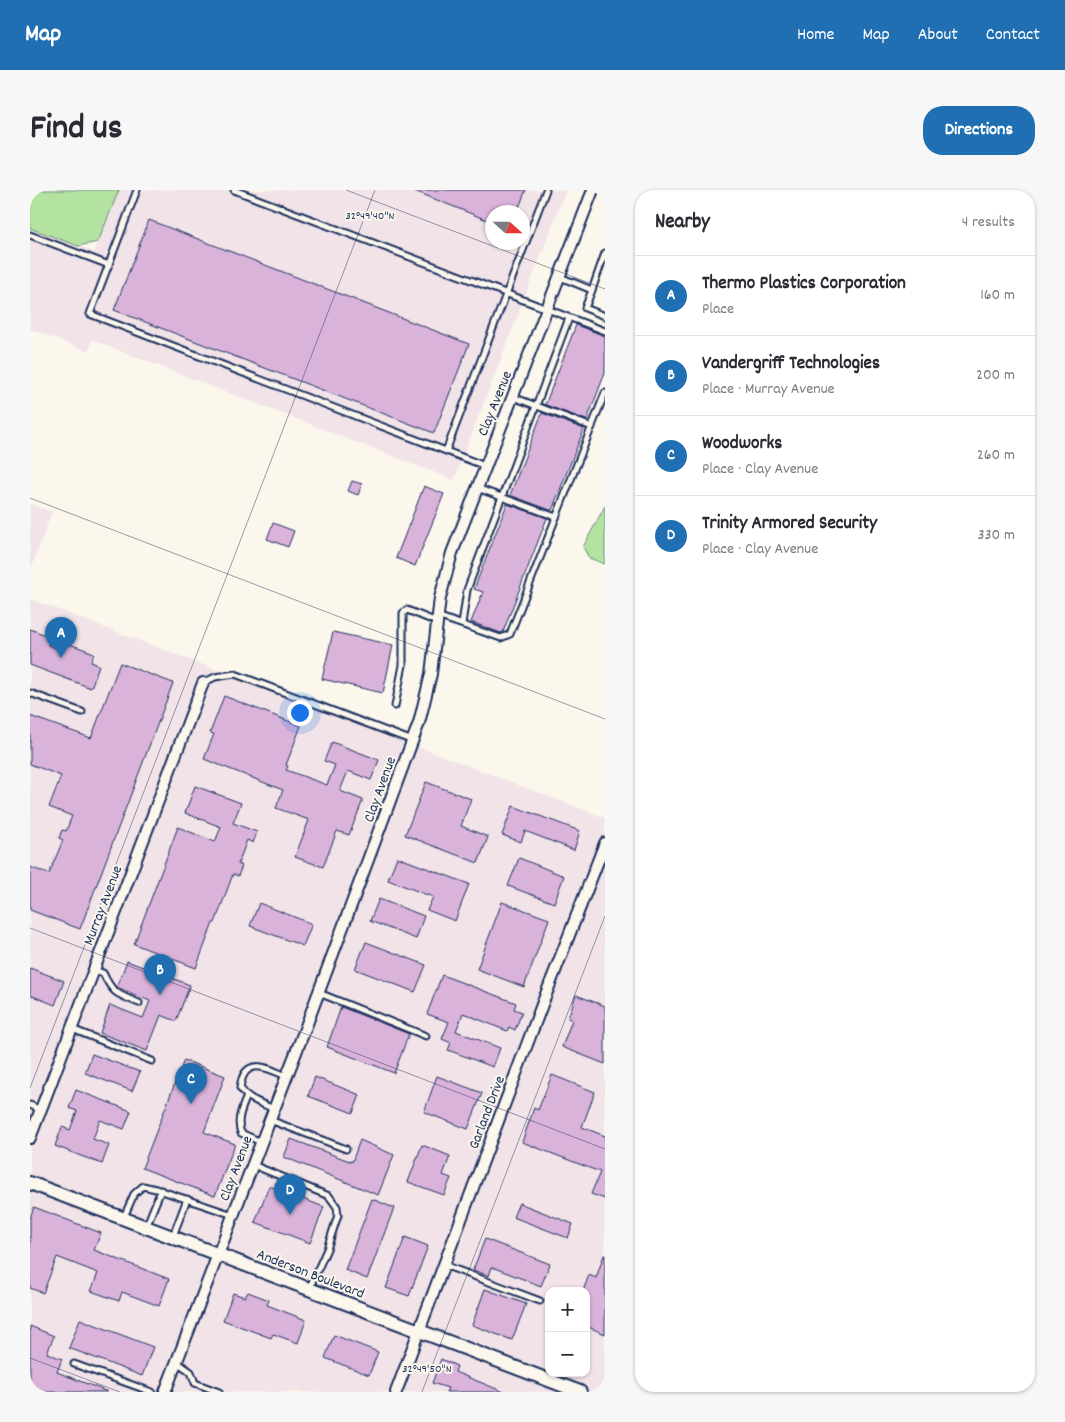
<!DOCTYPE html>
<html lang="en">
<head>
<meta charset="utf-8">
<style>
	body { margin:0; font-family:Dekko,sans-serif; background:#f7f7f7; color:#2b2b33 }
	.controls { position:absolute; right:15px; bottom:15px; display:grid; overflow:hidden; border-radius:10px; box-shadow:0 1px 4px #0004 }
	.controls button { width:45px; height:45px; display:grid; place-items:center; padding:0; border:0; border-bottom:1px solid #e1e1e2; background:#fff; color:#2b2b33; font:25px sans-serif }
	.compass { position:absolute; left:455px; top:15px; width:45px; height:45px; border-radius:50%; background:#fff; box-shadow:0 1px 4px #0004; rotate:111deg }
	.you { position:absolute; left:269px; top:522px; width:18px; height:18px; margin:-12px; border:4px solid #fff; border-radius:50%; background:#1a73e8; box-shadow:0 0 0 8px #1a73e833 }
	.badge { display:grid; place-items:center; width:32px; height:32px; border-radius:50%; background:#1f6fb2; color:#fff; font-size:16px; font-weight:700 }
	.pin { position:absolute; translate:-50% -41px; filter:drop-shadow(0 1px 2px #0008) }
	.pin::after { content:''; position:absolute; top:26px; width:18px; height:15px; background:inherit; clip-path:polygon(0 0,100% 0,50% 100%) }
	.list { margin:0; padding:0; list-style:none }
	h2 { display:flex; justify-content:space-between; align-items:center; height:65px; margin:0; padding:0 20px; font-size:21px }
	h2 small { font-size:16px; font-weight:400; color:#7c7c81 }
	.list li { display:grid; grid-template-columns:32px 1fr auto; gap:15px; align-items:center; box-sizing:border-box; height:80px; padding:0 20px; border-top:1px solid #e1e1e2 }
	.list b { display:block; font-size:19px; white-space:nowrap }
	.list p { margin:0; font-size:16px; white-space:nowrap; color:#7c7c81 }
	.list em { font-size:16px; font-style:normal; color:#7c7c81 }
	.map { position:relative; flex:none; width:575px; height:1202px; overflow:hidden; border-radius:20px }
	header { display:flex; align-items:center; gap:30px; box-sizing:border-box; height:70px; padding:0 25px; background:#1f6fb2; color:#fff }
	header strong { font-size:24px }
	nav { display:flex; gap:28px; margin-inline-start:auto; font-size:18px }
	.intro { display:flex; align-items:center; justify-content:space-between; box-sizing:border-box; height:120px; padding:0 30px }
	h1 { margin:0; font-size:35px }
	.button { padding:12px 22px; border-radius:20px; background:#1f6fb2; color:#fff; font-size:18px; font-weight:700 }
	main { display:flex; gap:30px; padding:0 30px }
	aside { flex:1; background:#fff; border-radius:20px; box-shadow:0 1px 4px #0004 }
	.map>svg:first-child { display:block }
</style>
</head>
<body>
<header>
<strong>Map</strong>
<nav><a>Home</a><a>Map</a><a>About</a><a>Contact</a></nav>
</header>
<div class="intro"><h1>Find us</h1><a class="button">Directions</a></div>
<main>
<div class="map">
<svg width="575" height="1202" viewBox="0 0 575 1202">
	<rect width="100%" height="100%" fill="#fbf7ec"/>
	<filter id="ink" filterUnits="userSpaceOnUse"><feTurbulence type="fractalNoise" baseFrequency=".02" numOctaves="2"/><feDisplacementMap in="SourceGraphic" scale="10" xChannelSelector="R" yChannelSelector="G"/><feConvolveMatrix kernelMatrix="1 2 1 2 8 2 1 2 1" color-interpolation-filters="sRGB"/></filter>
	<g filter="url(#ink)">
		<g fill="#f1e3e7" fill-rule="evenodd">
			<path d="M89,0H536L424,290L62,150L58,161L0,139V38L64,62ZM462,22H492V52H462Z"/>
			<polygon points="0,314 22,322 0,381"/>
			<path d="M0,409L575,628V1202H0ZM519,1101H556V1183H519Z"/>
		</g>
		<g fill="#b3e2a1" stroke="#678880">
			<polygon points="0,0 89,0 68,52 48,56 0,38"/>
			<polygon points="575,316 575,374 559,368 553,357"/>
		</g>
		<g fill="#dab3db" stroke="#1b2f5e">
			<polygon points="382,0 496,0 487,22 462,22 462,32"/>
			<polygon points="119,30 439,154 404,243 84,120"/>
			<polygon points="546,135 575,146 575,183 557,230 515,215"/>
			<polygon points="512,223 554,239 522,320 520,320 480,305"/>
			<polygon points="322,291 332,294 328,305 318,301"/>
			<polygon points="394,296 414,304 385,376 366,368"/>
			<polygon points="477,314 517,328 473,442 471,443 441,432 453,402 444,399"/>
			<polygon points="243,333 264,341 258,357 237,349"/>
			<polygon points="0,439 21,447 18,455 34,461 37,453 64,463 61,472 69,475 61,498 0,475"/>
			<polygon points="303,442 363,455 353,503 292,489"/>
			<polygon points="90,473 143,493 50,739 0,720 0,677 19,684 33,650 29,648 32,640 36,641 42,626 19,617 31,586 0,574 0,526 61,548"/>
			<polygon points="194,506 271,536 256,575 258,576 256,580 297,595 305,575 294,571 302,552 349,570 341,590 318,581 310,601 333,610 319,645 307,641 293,677 265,667 279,630 246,618 253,600 174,569 184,544 180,543"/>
			<polygon points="396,592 441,609 431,636 458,647 448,673 375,645"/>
			<polygon points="165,596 211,613 203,633 227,642 223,653 217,650 208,674 212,676 208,686 203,684 185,733 183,733 166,778 104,754 148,637 185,652 191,637 155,623"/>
			<polygon points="483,616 550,641 544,660 495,641 491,652 472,645"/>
			<polygon points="367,667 439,694 425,731 397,720 403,707 358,690"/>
			<polygon points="489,668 534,686 524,713 478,696"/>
			<polygon points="349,709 394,726 386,749 340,731"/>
			<polygon points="472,712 519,729 494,797 447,779"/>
			<polygon points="229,713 282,734 273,756 220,736"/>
			<polygon points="336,752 396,775 385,802 325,779"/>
			<polygon points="97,771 160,795 146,831 131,825 117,861 70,843 80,815 113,828 120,811 87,797"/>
			<polygon points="0,778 34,791 25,815 0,805"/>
			<polygon points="412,785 486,813 484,819 492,822 485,840 479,837 477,841 433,823 426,841 470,858 463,877 418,860 421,853 412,849 419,832 397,824"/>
			<polygon points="546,805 575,816 575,874 532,857 542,830 538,828"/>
			<polygon points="311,817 379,844 364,883 297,857"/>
			<polygon points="62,864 110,882 102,901 55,883"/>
			<polygon points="154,870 195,886 174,942 205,954 185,1006 112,978"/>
			<polygon points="522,885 565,902 552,937 575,946 575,1009 561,1004 570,982 492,952 504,918 508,920"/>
			<polygon points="407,886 452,903 438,939 394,922"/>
			<polygon points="285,887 330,905 323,923 278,906"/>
			<polygon points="46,900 101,921 94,939 70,930 63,949 79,955 72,974 25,956 32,937 40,940 47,921 39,918"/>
			<polygon points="261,949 322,972 330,950 364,965 348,1005 254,967"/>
			<polygon points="392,955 420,966 413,985 421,988 414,1005 378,992"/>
			<polygon points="239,996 294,1017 280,1053 225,1032"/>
			<polygon points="342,1009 364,1018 337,1089 315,1080"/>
			<polygon points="489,1013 543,1034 538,1048 483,1027"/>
			<polygon points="4,1017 71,1043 64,1060 139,1089 129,1116 92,1102 89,1111 61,1101 68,1083 27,1067 13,1103 0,1098 0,1028"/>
			<polygon points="375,1047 398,1056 379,1106 356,1098"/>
			<polygon points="455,1049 520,1074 511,1096 462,1077 459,1086 443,1080"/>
			<polygon points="574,1065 575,1065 575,1144 556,1136 556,1101 553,1101 559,1085 566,1088"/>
			<polygon points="455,1099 496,1114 482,1150 442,1135"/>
			<polygon points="218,1102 239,1110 237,1115 276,1130 268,1153 243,1144 241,1148 193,1130 203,1103 215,1107"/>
			<polygon points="50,1129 123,1157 112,1186 39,1158"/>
			<polygon points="0,1136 24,1146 17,1163 32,1169 27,1182 78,1202 0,1202"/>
			<polygon points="304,1145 348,1162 339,1185 295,1168"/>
			<polygon points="411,1169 427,1176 425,1182 474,1202 416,1202 418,1198 402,1193"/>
		</g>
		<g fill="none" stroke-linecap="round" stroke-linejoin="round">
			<g stroke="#1b2f5e" stroke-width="9">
				<g id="service">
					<polyline points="107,0 60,124 455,276"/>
					<polyline points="204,0 575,141"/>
					<polyline points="0,45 79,75"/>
					<polyline points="530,87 562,100 555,118 575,126"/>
					<polyline points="562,100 575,63"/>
					<polyline points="483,207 562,237"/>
					<polyline points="416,261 516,0"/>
					<polyline points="447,298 526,327"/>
					<polyline points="407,426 471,448 480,444 575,203"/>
					<polyline points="432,434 437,400 539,128"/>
					<polyline points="173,493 185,487 205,484 383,551"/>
					<polyline points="0,503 52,522"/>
					<polyline points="365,516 373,475 373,423 377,420 407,432"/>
					<path d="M64,780L73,783C83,804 87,804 109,813"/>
					<polyline points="289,803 396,846"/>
					<polyline points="42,839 122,871"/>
					<path d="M217,906C212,918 206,930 211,943L231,952"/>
					<polyline points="0,915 11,920"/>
					<path d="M244,919C231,913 218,910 210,898C214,866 236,877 256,886"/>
					<polyline points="240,930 316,959"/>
					<polyline points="223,975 299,1006 307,1017 308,1025 297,1059 279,1099"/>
					<polyline points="94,1027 104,1004 113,996 126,999 203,1025"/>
					<polyline points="116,1037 131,1000"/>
					<polyline points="143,1046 157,1009"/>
					<polyline points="414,1075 510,1111"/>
					<polyline points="147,1172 161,1182 165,1193 189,1202"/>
					<polyline points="44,1174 122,1202"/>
				</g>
			</g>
			<g stroke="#1b2f5e" stroke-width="14">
				<g id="minor">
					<polyline points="0,948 173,493"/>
					<polyline points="135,1202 275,839 389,533 401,484 410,408 422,363 563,0"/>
					<polyline points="366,1202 513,812 575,653"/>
				</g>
			</g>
			<g stroke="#1b2f5e" stroke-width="16">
				<polyline id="tertiary" points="0,993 550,1202"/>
			</g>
			<use href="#service" stroke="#fbf7ec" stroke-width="5"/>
			<use href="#minor" stroke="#fbf7ec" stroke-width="10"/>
			<use href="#tertiary" stroke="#fbf7ec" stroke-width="12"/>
		</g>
	</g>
	<path fill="none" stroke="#1b2f5e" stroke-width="1" stroke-opacity="0.45" d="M316,0L575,99M0,308L575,529M0,738L575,959M0,898L345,0M0,1168L90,1202M392,1202L575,726"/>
	<g text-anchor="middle" stroke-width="4" stroke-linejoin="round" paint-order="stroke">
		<g font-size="15" fill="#1b2f5e" stroke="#fbf7ec">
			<text transform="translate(464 213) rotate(-68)" y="5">Clay Avenue</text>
			<text transform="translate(349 599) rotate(-70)" y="5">Clay Avenue</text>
			<text transform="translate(72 715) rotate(-69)" y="5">Murray Avenue</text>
			<text transform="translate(456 922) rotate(-69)" y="5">Garland Drive</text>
			<text transform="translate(205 978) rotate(-69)" y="5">Clay Avenue</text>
			<text transform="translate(281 1083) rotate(21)" y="5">Anderson Boulevard</text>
		</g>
	</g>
	<g font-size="12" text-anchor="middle" fill="#1b2f5e" stroke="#fbf7ec" stroke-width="4" stroke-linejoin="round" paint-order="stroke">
		<text x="340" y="29">32°49'40"N</text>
		<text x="397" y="1182">32°49'50"N</text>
	</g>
</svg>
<div class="controls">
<button>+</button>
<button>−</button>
</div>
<svg class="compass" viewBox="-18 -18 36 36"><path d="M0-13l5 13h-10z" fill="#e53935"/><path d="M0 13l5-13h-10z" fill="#7c7c81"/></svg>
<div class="you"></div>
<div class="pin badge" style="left:31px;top:468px">A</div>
<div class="pin badge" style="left:130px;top:805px">B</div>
<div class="pin badge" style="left:161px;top:914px">C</div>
<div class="pin badge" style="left:260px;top:1025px">D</div>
</div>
<aside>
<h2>Nearby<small>4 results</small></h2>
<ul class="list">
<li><span class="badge">A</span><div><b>Thermo Plastics Corporation</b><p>Place</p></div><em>160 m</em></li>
<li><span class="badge">B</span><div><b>Vandergriff Technologies</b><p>Place · Murray Avenue</p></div><em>200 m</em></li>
<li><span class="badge">C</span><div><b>Woodworks</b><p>Place · Clay Avenue</p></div><em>260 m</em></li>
<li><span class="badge">D</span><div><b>Trinity Armored Security</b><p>Place · Clay Avenue</p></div><em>330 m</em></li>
</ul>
</aside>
</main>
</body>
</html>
